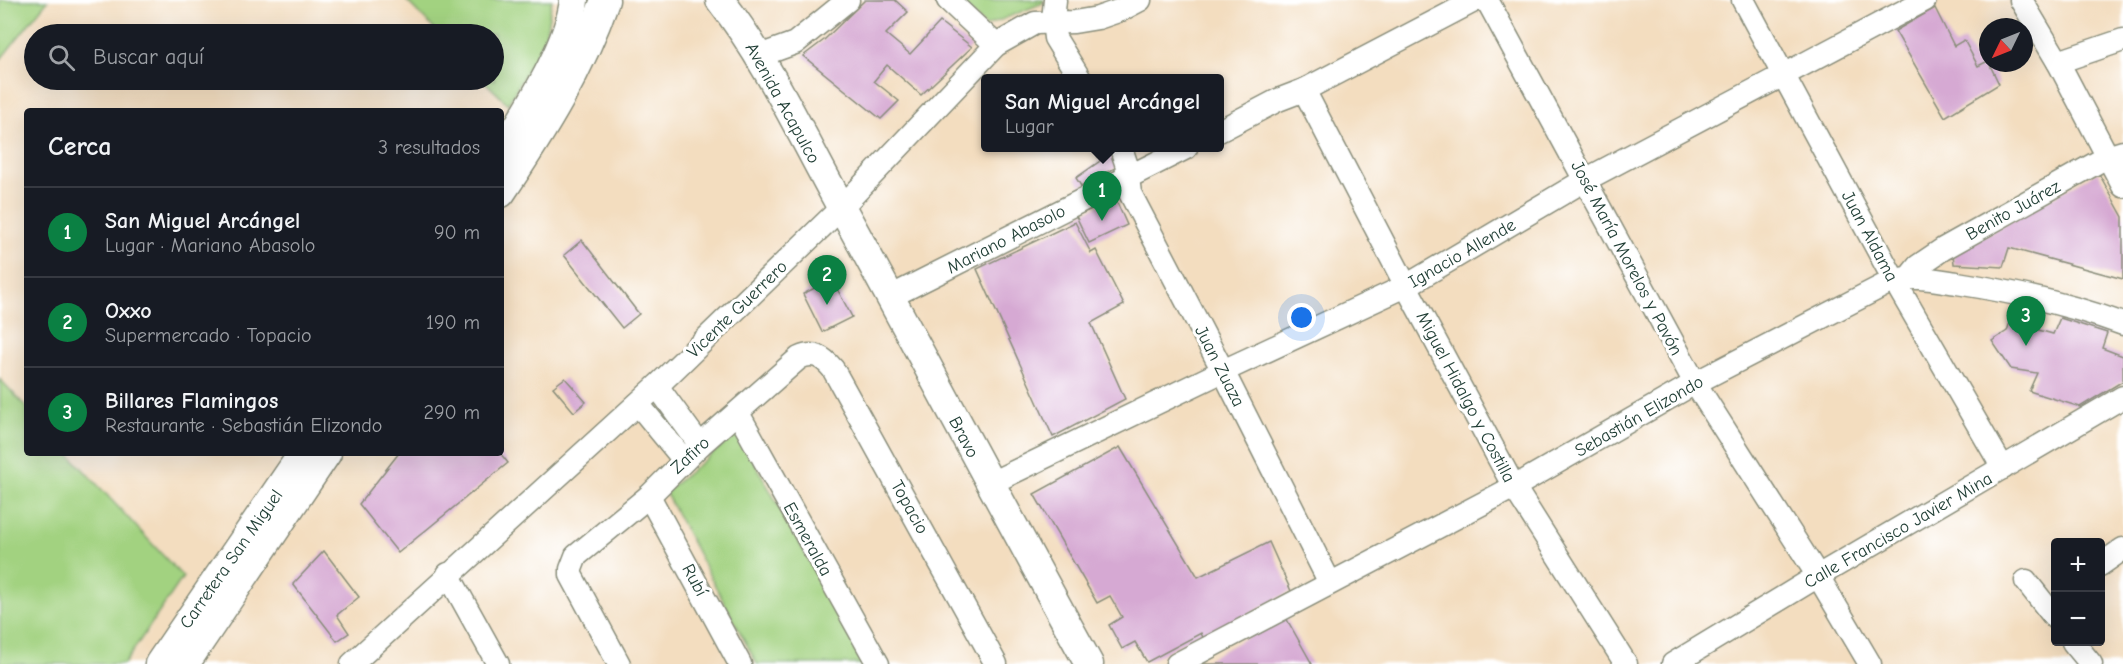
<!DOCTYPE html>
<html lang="es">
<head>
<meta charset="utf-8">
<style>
	body { margin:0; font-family:"Comic Neue",sans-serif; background:#242831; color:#f1f3f6 }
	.controls { position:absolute; right:18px; bottom:18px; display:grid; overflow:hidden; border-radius:6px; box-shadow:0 6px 24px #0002 }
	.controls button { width:54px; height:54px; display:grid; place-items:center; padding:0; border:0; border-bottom:2px solid #363941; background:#171b24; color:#f1f3f6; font:30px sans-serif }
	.compass { position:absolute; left:1979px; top:18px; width:54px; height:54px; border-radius:50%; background:#171b24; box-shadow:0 6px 24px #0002; rotate:227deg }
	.you { position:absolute; left:1302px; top:318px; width:21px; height:21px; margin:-15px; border:4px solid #fff; border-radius:50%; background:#1a73e8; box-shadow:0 0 0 9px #1a73e833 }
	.badge { display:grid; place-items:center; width:39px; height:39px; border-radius:50%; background:#0b8043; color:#fff; font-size:20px; font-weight:700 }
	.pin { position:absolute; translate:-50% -50px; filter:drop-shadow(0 2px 3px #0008) }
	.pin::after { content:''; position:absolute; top:32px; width:21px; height:18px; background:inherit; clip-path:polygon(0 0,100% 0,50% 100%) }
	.popup { position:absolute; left:981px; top:74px; width:243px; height:78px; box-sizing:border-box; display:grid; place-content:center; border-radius:6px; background:#171b24; filter:drop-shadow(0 2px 4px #0005); font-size:20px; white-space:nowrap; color:#9ea1a6 }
	.popup b { font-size:22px; color:#f1f3f6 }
	.popup::after { content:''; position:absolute; left:50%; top:100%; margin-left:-12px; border:12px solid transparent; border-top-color:#171b24 }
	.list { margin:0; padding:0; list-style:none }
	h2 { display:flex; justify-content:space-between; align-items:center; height:78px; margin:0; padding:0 24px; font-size:26px }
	h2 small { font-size:20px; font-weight:400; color:#9ea1a6 }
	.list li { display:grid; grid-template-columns:39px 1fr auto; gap:18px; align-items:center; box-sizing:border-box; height:90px; padding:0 24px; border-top:2px solid #363941 }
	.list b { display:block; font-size:22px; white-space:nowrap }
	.list p { margin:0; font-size:20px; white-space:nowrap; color:#9ea1a6 }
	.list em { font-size:20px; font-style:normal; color:#9ea1a6 }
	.icon { flex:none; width:33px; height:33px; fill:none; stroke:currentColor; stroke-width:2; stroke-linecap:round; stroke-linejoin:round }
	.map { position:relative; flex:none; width:2123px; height:664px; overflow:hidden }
	.search { position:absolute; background:#171b24; box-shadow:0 6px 24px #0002; left:24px; top:24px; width:480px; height:66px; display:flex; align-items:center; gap:15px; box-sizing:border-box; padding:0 21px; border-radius:33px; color:#9ea1a6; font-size:22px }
	.panel { position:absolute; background:#171b24; box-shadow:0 6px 24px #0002; left:24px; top:108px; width:480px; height:348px; border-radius:6px }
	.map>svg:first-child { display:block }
</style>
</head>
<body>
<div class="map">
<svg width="2123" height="664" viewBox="0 0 2123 664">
	<rect width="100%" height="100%" fill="#fff"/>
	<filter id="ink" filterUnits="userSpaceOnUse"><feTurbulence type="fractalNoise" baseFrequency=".0167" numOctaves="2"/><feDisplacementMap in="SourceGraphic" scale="12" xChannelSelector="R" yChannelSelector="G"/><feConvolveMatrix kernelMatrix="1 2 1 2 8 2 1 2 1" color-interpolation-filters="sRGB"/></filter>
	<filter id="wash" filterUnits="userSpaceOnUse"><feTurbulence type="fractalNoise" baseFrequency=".008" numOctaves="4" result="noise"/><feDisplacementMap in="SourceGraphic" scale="24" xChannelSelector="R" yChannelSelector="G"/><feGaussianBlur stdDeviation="1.35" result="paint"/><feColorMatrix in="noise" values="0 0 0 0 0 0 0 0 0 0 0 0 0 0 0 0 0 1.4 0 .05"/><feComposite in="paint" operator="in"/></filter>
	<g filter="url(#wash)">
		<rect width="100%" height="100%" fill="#f3ddbf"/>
		<g fill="#a2d280" stroke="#60885a" stroke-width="1.5">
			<polygon points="0,0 48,0 0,60"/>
			<polygon points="406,0 552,0 545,38 508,104 483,80 494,80 494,34 439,34"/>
			<polygon points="957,0 1044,0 1043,3 986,26"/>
			<polygon points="0,379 27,408 27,453 68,453 183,577 124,664 0,664"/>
			<polygon points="738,433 867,664 757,664 665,492"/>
		</g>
		<g id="blocks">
			<g fill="#d6a9d3">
				<polygon points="865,0 895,0 908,12 886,34 910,54 940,22 972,47 921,95 887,65 874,81 899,101 881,119 803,56 824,40"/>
				<polygon points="1935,8 1954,46 1964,40 1978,66 1988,61 1999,84 1945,117 1895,31"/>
				<polygon points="1093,148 1107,148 1119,166 1081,186 1076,178 1100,161"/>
				<polygon points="2098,172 2123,217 2123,279 2009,248 2003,267 1954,264 1953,253"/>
				<polygon points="1115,198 1127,225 1089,243 1076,216"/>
				<polygon points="1075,222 1091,253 1096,250 1124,305 1091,323 1125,399 1053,437 977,269"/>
				<polygon points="582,240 639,314 622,328 564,255"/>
				<polygon points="832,279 852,317 822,332 803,294"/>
				<polygon points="2060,318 2107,333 2102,348 2123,356 2123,381 2080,407 2029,391 2037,373 2011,369 1992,341 2007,331 2010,322 2053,334"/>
				<polygon points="565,378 586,402 574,412 553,387"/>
				<polygon points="1120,447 1198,577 1269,542 1291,591 1204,640 1201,633 1147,662 1135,642 1122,649 1109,625 1122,617 1110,596 1097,603 1034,494"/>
				<polygon points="399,453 500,453 508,463 398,553 359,504"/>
				<polygon points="324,551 359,597 337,615 349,633 337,641 293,584"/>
				<polygon points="1285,616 1312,664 1199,664"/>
			</g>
		</g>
	</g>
	<g filter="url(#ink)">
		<use href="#blocks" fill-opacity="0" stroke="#898d7a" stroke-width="1.5"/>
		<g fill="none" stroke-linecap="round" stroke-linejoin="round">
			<g stroke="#898d7a" stroke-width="25">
				<g id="minor">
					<polyline points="948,0 996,45"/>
					<polyline points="1055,0 1053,21 1055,38 1080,79"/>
					<polyline points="1487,0 1695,383 1818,576 1870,664"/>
					<polyline points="1743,0 1894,280 2003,468"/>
					<polyline points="2021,0 2058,62 2123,186"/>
					<polyline points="759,56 795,43 848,0"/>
					<polyline points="2058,62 2123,40"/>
					<polyline points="1304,90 1406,286 1514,487 1626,664"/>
					<polyline points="1219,131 1278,100 1304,90 1476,0"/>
					<polyline points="1121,148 1126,163 1130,193 1223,371 1330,583"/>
					<polyline points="1910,276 1918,266 1943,249 2107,157 2123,152"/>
					<polyline points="890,297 1186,148"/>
					<polyline points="657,386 700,445"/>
					<polyline points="638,404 684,460"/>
					<polyline points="738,413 878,664"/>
					<polyline points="989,484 1223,371 1406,286 1585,180 1925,0"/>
					<polyline points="649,496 740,664"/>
					<polyline points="2100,565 2123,549"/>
					<polyline points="448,574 498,664"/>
					<polyline points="2026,581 2056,619"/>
					<polyline points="2073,642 2091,664"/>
					<polyline points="352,664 657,386 841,208 996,45 1035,23 1074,22 1098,18 1121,10 1140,0"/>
					<path d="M619,664L571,575V569L576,556L649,496L700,445L799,358C814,351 823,357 833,369L996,664"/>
					<path d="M1177,664L1514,487L1695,383L1894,280C1915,275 1936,280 1957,283C2014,292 2069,304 2123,324"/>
					<polyline points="1673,664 1818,576 2123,397"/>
				</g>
			</g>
			<g stroke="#898d7a" stroke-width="31">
				<g id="major">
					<path d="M720,0C770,64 804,141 844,212C926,362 1006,514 1089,664"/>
					<path d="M501,154C526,112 569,48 574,0"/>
					<path d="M501,193C542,132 581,70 605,0"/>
					<polyline points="159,664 303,453"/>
					<polyline points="185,664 327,453"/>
				</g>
			</g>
			<use href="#minor" stroke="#fff" stroke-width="22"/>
			<use href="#major" stroke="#fff" stroke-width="28"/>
		</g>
	</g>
	<g text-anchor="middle" stroke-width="6" stroke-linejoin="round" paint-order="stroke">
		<g font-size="18" fill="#1f3d34" stroke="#fff">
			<text transform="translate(783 103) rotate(61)" y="6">Avenida Acapulco</text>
			<text transform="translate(2013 210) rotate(-29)" y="6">Benito Juárez</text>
			<text transform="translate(1870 236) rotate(62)" y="6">Juan Aldama</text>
			<text transform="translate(1006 239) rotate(-27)" y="6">Mariano Abasolo</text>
			<text transform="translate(1462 253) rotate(-30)" y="6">Ignacio Allende</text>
			<text transform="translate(1627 258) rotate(62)" y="6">José María Morelos y Pavón</text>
			<text transform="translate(737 309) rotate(-44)" y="6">Vicente Guerrero</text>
			<text transform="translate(1220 366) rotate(63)" y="6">Juan Zuaza</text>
			<text transform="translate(1466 397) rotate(62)" y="6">Miguel Hidalgo y Costilla</text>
			<text transform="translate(1639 416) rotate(-30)" y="6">Sebastián Elizondo</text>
			<text transform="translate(964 437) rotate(62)" y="6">Bravo</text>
			<text transform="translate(690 455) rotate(-43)" y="6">Zafiro</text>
			<text transform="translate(910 507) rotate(61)" y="6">Topacio</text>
			<text transform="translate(1898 530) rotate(-30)" y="6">Calle Francisco Javier Mina</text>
			<text transform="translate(808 539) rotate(61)" y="6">Esmeralda</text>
			<text transform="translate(231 559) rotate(-55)" y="6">Carretera San Miguel</text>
			<text transform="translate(695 580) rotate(62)" y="6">Rubí</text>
		</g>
	</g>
</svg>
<div class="controls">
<button>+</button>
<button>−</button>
</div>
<svg class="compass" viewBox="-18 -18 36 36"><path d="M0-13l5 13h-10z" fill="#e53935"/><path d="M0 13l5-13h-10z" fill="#9ea1a6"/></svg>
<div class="you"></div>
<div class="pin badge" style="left:1102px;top:221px">1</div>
<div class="popup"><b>San Miguel Arcángel</b>Lugar</div>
<div class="pin badge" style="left:827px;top:305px">2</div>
<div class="pin badge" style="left:2026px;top:346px">3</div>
<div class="search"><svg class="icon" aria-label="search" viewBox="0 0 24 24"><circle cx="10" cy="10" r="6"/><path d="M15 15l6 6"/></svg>Buscar aquí</div>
<section class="panel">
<h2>Cerca<small>3 resultados</small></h2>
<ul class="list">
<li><span class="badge">1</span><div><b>San Miguel Arcángel</b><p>Lugar · Mariano Abasolo</p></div><em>90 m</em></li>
<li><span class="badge">2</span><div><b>Oxxo</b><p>Supermercado · Topacio</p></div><em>190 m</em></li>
<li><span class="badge">3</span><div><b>Billares Flamingos</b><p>Restaurante · Sebastián Elizondo</p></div><em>290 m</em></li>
</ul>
</section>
</div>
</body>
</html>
